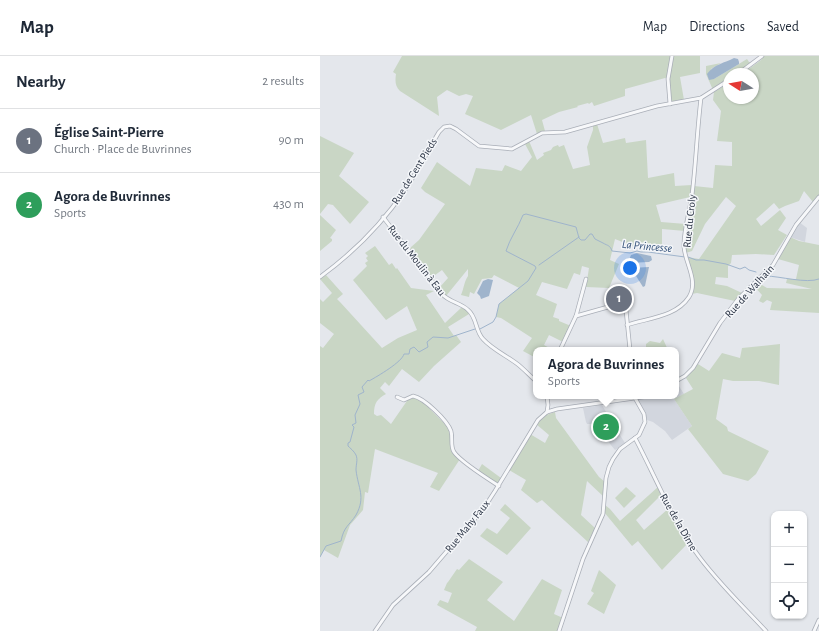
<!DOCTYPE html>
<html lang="en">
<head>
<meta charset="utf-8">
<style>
	body { margin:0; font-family:"Alegreya Sans",sans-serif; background:#f2f2f3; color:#1f2937 }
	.controls { position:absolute; right:12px; bottom:12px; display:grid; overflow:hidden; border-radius:8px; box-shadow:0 1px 3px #0004 }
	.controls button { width:36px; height:36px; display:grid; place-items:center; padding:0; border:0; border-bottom:1px solid #e0e1e3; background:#fff; color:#1f2937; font:20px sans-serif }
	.compass { position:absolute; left:403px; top:12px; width:36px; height:36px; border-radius:50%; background:#fff; box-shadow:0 1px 3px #0004; rotate:281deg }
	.you { position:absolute; left:310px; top:212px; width:14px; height:14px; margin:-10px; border:3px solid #fff; border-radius:50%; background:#1a73e8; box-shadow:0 0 0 6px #1a73e833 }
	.badge { display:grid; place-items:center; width:26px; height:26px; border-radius:50%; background:#2563eb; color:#fff; font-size:13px; font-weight:700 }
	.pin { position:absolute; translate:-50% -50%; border:2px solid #fff; box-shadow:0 1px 4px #0006 }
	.popup { position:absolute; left:213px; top:291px; width:146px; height:52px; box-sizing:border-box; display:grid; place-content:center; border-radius:8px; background:#fff; filter:drop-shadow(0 1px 3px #0005); font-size:13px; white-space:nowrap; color:#747a83 }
	.popup b { font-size:15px; color:#1f2937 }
	.popup::after { content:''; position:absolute; left:50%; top:100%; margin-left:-8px; border:8px solid transparent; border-top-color:#fff }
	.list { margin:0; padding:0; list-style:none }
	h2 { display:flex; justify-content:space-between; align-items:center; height:52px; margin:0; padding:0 16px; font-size:17px }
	h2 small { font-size:13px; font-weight:400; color:#747a83 }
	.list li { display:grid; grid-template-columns:26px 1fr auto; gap:12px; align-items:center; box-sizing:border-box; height:64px; padding:0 16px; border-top:1px solid #e0e1e3 }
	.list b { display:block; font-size:15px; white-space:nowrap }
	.list p { margin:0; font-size:13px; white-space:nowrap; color:#747a83 }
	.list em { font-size:13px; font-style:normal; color:#747a83 }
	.icon { flex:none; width:22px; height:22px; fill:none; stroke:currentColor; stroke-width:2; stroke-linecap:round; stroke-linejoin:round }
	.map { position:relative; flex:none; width:499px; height:575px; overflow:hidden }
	header { display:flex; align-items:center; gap:24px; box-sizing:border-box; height:56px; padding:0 20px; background:#fff; border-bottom:1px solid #e0e1e3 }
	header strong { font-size:19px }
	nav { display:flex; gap:22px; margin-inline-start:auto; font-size:14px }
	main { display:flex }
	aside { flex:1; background:#fff }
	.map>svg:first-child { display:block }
</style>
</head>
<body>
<header>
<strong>Map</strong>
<nav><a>Map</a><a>Directions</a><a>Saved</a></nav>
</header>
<main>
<aside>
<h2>Nearby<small>2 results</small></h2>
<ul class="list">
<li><span class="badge" style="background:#6b7280">1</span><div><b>Église Saint-Pierre</b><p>Church · Place de Buvrinnes</p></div><em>90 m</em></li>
<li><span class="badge" style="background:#2e9e5b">2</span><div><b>Agora de Buvrinnes</b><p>Sports</p></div><em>430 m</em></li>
</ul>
</aside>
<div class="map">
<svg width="499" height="575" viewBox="0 0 499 575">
	<rect width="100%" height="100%" fill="#e4e7ec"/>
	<g fill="#d2d6de">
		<polygon points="479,166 487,172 485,186 470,181"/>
		<polygon points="357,327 364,338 354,343 372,370 352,384 345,375 333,366 327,364 316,343 333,340 356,340 356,328"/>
		<polygon points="282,349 296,373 305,387 295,394 274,368 267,368 266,366 263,352"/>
	</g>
	<g fill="#c9d6c5">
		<path d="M82,0H352L348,23L345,22L305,33V40L274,50L272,46L269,48L268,47L257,50L258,51L239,56L222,64L225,75L217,78L211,59L181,74L145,58L153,40L146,38L139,40L127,34L117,41L119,60L80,35C75,30 75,25 76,18L73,16Z"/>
		<polygon points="353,0 380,0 380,17 360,21 364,44 351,46 349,25"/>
		<path d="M443,0H499V139L493,146L484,135L479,145L465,150L459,153L454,147L436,163L441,170L460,154L466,162L458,174L467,179L454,199L436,198L412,199L411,207L408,210V222L396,221L395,228L407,230L422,237L415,245L377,237L372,238C375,224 371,214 367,201L379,203L416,150L406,141L385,168L372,195L366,197L365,188L374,130L393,132L395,109L412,110V86L397,85L401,55L393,44L394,36L409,27V42H433V18H422L441,4Z"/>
		<polygon points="427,3 429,6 434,6 416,18 409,18 409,23 393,34 386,18 386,10 401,7 391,13 394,23"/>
		<path d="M277,68L283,87L305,82L306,87L326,84L328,122L354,117L355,130L372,129L370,141L336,149L341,166L366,168L365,175L342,173V188L322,189L315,191L295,183L290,204L299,208L289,232L266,231L269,212L262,210L260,219L254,217L247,233L222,226L216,239L237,248L233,261L239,263V265L251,270L243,286L229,279L224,289L233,294H216V302L203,295L212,282L181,262L176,261L179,248L199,232L174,219L172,222L162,223L154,238L150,236L149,241L141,239C144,232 144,226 148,220V213L126,240L119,232L128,222L122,214L111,222L90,192L99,184L125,148L105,136L101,132L117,106L150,130L156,112L182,115L185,109L201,115L212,101L205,88L209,85L217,104L224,99L223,97L231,94L233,91L238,89L239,91L244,89L253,113L270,109L267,91L273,74V69Z"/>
		<polygon points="0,80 34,97 19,120 49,146 30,168 13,149 8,148 0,158"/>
		<polygon points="0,159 16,174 10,182 12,183 12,185 0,195"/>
		<polygon points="470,181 479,185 499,189 499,257 450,254 452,246 447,244 443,247 439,245 442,239 433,229 437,226 447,232 492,233 466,227 467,223 476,223 479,209 458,203"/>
		<path d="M55,190L69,209L72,207L76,213L77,212L91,232L114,235L106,239L125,267L142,251L148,256L149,258L128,271L134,280L136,279L141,286L114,310L99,326L82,313L69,330L65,326L60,332L66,338C57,343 54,347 54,358L57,360L61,359L71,368L89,342L95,341L104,347L127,370L131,378V391L140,403L119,435L110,431L118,417L55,393L48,437L45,436L43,454L30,469L18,502L4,494L0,501V290L3,292L14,278L0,267V243L3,246L12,237L0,223L6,219L23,238L17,243L20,246L62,292L78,282L97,274L87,250L66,264L33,224L47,210L45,207L48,205L46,202L48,200L45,197Z"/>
		<polygon points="343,283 348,294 326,294 326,288 330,285 340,287"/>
		<polygon points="460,288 459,329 439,325 413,325 403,323 396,363 407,371 408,375 449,395 436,418 428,425 403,418 368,373 372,370 354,343 373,333 366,322 378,308 389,315 402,297 420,302 422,292"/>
		<polygon points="235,356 236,362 279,421 285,426 284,441 267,425 261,459 275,472 268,486 222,444 217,447 201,434 206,424 189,414 210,378 225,387 229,379 216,368 226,359"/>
		<polygon points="162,408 181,422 179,427 177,428 158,415"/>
		<polygon points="306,431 316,440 304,452 295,442"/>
		<polygon points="338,431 341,439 316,464 324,474 348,453 368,487 342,514 318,485 312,490 284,456 285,449 290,453 300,465"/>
		<polygon points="185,448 211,472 187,499 160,480 167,472 177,478 190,462 180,454"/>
		<polygon points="149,503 183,526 167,544 194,565 222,523 242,534 234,558 243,562 238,575 155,575 157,571 117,549 120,544 128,547 132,537 124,534 127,527 128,526 137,513 139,514"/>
		<polygon points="279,514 296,529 284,558 267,548 274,537 271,535"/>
	</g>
	<g fill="#9fb4cc">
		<path d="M414,2L418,3L419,6V8L394,23L389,24L387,18C394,8 405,7 414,2Z"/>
		<polygon points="317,197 331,200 332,204 329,206 307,207 306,205 309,204 311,199"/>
		<polygon points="329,211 325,230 323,231 311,212"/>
		<polygon points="168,223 173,224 169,240 161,243 160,240 157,237 163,225"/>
	</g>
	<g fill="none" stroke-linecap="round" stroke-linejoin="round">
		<g stroke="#9fb4cc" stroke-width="1">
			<polyline points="368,201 376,204 384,204 406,208 420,213 425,211 429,214 436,216"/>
			<polyline points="219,209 259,181"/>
			<path d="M446,220C459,220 487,228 499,223"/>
			<path d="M160,273L173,266L176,261L179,248L208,225L216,212L215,210L186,195C190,182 198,172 203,159L206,158L256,171L259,182L261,184H265L270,178H272L275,183C278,184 280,186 283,187C288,190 290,189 292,195L310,197L317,195L321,196H328L365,201"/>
			<path d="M0,501L6,490L21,485C24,470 29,470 36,459C46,441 38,432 36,414C36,408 38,404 36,399C34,395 30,392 28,390V387L30,386L34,371L32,369L36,367L35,359L40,348L38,339L44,336L42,331L48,324L49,325C58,320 82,306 84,298H89L90,293L94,291L99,296L108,291L107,286L113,281L128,282L155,273"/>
		</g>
		<g stroke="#a9aeb7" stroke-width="4.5">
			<g id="minor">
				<polyline points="418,18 442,0"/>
				<polyline points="350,48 348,23 352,0"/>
				<path d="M63,161L122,238C129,246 141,247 148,254C157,261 155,275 163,283C172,293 185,299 196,307C203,312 209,319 216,325"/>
				<path d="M0,221C33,197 62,168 85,134C97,116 107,96 119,76L124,71L130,70L136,73L159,90L192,93L222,77L245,76L337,50L381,42L409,24"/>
				<polyline points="256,260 288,251 304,250 306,254 310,294"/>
				<path d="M307,269C328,262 356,261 369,241C379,225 365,207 364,191C363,176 370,155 372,139C376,107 377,75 381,42"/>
				<polyline points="240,294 256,260 266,223"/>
				<polyline points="356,325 365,320 373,312 400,267 419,242 453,209 476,169 499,141"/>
				<polyline points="227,340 228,349 227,356"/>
				<path d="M77,341L84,344L93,340C104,342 127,364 131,375C133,382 130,390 134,396C140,405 168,423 179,430"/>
				<path d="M315,382C335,420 351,460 375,495C395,524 423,550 446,575"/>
				<polyline points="55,575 73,549 109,516 164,452 175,435 218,364 227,356 237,353 329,340"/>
				<polyline points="239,575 263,503 283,458 286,422 289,411 293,403 300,393 319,379 325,366 324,358 315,342"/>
				<polyline points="494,575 499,564"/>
			</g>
		</g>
		<use href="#minor" stroke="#f7f8fa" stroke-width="3"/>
	</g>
	<g text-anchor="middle" stroke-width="3" stroke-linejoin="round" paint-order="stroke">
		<g font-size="11" fill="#2b3445" stroke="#f4f6f9">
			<text transform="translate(94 115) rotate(-58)" y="4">Rue de Cent Pieds</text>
			<text transform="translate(369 165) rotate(-84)" y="4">Rue du Croly</text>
			<text transform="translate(97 204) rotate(52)" y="4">Rue du Moulin à Eau</text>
			<text transform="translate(429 235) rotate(-48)" y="4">Rue de Walhain</text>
			<text transform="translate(359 466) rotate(60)" y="4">Rue de la Dîme</text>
			<text transform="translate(147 470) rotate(-51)" y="4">Rue Mahy Faux</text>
		</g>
		<g font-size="12" font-style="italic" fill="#34527a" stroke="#f4f6f9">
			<text transform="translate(327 190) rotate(5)" y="4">La Princesse</text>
		</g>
	</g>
</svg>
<div class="controls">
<button>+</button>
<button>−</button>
<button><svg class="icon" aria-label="locate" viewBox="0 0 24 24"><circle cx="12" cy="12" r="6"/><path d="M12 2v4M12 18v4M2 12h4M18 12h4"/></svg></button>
</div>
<svg class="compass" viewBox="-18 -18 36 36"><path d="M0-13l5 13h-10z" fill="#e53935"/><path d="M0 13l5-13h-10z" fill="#747a83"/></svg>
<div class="you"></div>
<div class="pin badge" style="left:299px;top:243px;background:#6b7280">1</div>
<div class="pin badge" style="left:286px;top:371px;background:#2e9e5b">2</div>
<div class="popup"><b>Agora de Buvrinnes</b>Sports</div>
</div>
</main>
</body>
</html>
